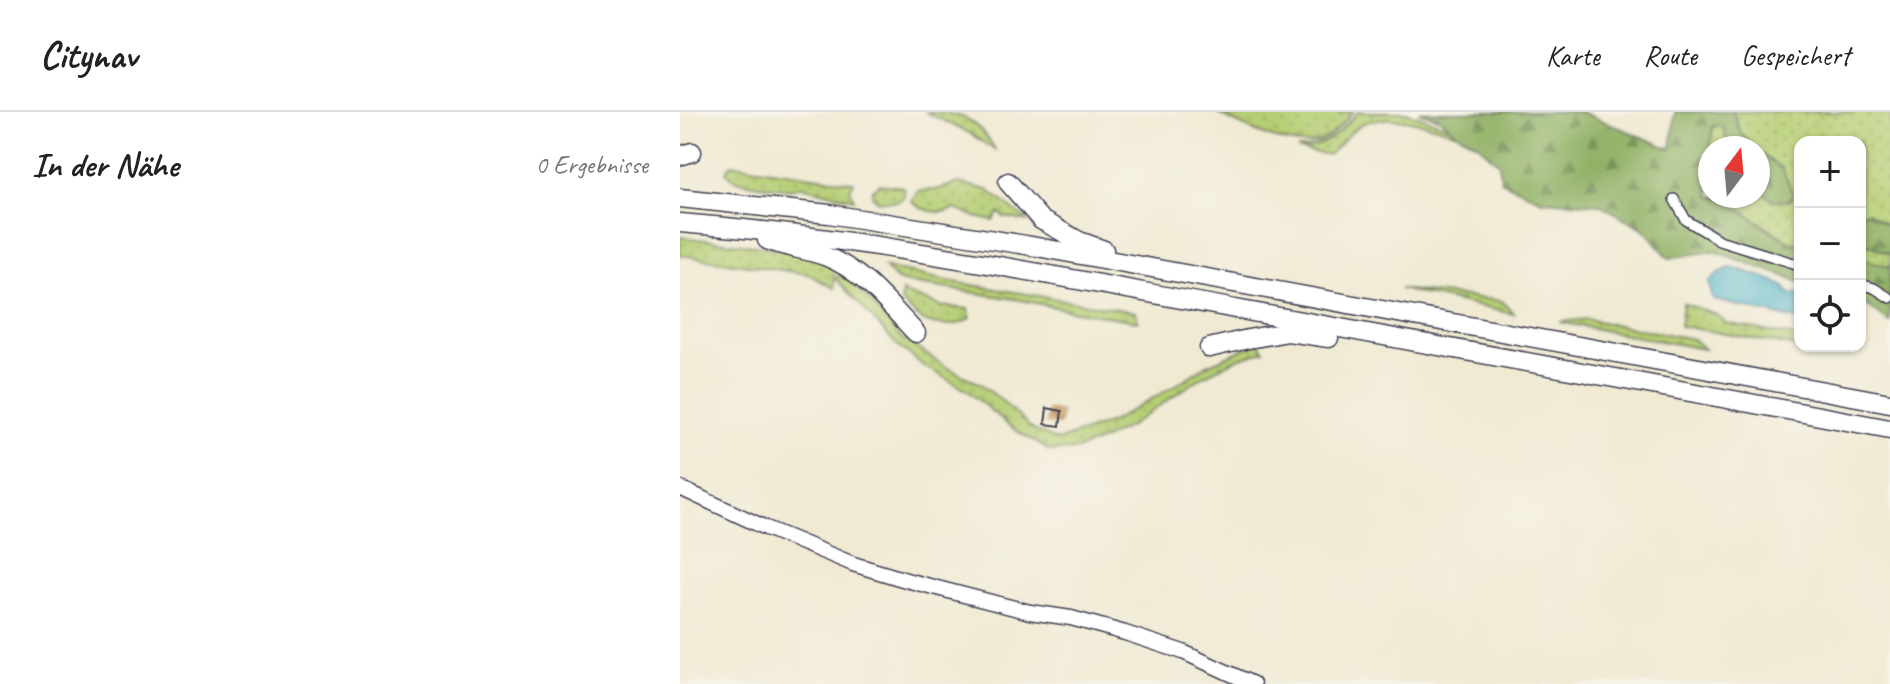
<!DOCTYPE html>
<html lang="de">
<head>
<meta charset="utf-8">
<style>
	body { margin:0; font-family:Caveat,sans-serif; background:#f6f6f6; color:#222 }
	.controls { position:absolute; right:24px; top:24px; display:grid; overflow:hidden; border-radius:16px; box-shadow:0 2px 6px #0004 }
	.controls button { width:72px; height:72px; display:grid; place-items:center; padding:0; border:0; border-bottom:2px solid #e0e0e0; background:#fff; color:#222; font:40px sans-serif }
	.compass { position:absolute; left:1018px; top:24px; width:72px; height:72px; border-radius:50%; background:#fff; box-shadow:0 2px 6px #0004; rotate:16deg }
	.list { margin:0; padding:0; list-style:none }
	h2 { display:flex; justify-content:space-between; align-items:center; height:104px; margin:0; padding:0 32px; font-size:34px }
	h2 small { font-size:26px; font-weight:400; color:#767676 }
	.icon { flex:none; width:44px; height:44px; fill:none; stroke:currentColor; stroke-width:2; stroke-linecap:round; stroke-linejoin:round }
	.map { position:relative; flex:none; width:1210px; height:572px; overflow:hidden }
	header { display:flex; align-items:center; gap:48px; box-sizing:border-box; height:112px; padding:0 40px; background:#fff; border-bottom:2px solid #e0e0e0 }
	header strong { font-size:38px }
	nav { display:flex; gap:44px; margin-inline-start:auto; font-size:28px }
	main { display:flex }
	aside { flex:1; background:#fff }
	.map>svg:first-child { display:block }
</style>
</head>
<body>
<header>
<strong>Citynav</strong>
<nav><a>Karte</a><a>Route</a><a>Gespeichert</a></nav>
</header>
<main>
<aside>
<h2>In der Nähe<small>0 Ergebnisse</small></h2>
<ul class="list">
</ul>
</aside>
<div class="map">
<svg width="1210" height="572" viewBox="0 0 1210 572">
	<defs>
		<pattern id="grass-dots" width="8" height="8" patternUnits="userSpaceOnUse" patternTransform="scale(2)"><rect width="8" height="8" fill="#b5ce73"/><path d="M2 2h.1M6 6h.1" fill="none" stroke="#9bb164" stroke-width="1.8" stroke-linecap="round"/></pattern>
		<pattern id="forest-firs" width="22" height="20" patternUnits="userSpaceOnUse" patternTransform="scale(2)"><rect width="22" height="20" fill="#90b165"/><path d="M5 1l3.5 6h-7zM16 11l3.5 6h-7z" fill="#759054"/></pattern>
		<pattern id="building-cross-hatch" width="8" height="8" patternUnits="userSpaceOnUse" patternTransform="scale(2)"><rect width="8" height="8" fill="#d0a066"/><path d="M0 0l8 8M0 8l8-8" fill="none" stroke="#a88255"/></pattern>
	</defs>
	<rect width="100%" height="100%" fill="#f7f3e8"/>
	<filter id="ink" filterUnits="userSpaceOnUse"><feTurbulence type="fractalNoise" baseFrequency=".0125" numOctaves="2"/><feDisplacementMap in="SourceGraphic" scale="16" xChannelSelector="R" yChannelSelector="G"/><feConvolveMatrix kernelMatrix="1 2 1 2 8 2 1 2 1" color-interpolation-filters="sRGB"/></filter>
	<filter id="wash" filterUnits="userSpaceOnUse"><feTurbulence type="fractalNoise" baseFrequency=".006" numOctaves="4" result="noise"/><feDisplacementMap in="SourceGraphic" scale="32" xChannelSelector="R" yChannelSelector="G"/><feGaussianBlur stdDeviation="1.8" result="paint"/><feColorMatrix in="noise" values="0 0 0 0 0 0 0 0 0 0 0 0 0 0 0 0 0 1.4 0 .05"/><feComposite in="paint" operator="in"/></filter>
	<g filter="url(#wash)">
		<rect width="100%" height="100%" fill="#f0ead3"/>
		<g fill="url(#grass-dots)" stroke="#6c7857" stroke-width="2">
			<path d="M245,0C282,0 297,7 316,39L289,21Z"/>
			<path d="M535,0H673C662,11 650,28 635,31C607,38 559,13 535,0Z"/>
			<path d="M678,0H726L770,15L777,21C747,12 709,0 681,12C669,21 659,33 648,43L617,37C647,36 658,20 678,0Z"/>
			<polygon points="1053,0 1210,0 1210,115 1187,100 1180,102 1180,30 1120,30 1120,132 1110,130 1057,95 1034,84 1078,84 1078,76 1093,88 1102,57 1078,40 1078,36 1075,36 1061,22"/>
			<polygon points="1033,14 1043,14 1049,36 1030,36 1030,56 1029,43"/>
			<polygon points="51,52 174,70 170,77 174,87 122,74 110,77 79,73 55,68 46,60"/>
			<path d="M279,71L308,78L349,110L324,105L319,101L314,109L296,105L275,97C262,103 240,99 231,89L238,79L255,78Z"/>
			<polygon points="199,72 223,75 224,84 219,89 199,89 192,84 192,79"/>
			<polygon points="0,125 107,137 154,152 154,176 128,162 0,143"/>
			<polygon points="1180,127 1181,129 1210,142 1210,155 1180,146"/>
			<polygon points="204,155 268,169 456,200 458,209 394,199 336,187 222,170 214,166"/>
			<polygon points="160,161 190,188 219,224 266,255 301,272 323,290 352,317 377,329 431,310 494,274 529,252 579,230 584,239 557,247 523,264 452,313 422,328 396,338 370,339 331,316 288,279 245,255 216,232 156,167"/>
			<polygon points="719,177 822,189 834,202"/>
			<path d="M222,180L260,194L288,197L291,206C282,212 277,212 266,213C244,214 236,204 221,190Z"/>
			<polygon points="1003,191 1037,203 1046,211 1120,226 1120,234 1179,234 1170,241 1134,238 1000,214"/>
			<polygon points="906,207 1013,227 1024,237 879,210"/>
		</g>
		<g fill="url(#forest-firs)" stroke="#596a50" stroke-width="2">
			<path d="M738,0H901L991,37L995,0H1053L1061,22L1075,36H1049L1043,15L1033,14L1029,43L1030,84C1064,91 1087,125 1120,132V170L1034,139L989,146L964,117L919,92L862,88L821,69L819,51L798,32L777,21L759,6Z"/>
			<polygon points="1078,40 1102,57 1114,84 1108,89 1093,88 1078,76"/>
			<polygon points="1186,100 1210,115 1210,142 1181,129 1180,127 1180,102"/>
			<polygon points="1180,146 1210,155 1210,211 1188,194 1180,191"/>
		</g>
		<polygon fill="#47b0c6" stroke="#346980" stroke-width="2" points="1052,155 1092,168 1105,175 1107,179 1113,183 1120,181 1120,209 1034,188 1032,185 1029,170 1038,161"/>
		<g id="blocks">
			<polygon fill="url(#building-cross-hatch)" points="367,296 382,299 380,314 365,312"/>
		</g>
	</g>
	<g filter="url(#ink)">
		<use href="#blocks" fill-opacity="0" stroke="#414052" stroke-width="2"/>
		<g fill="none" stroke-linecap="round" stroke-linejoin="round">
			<g stroke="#414052" stroke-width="12">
				<g id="minor">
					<polyline points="994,87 1006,108 1039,128 1120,153"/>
					<polyline points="1180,172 1194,176 1210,186"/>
				</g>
			</g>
			<g stroke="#414052" stroke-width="17">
				<polyline id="secondary" points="0,376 86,416 173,452 226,468 350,500 391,506 445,521 503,540 573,572"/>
			</g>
			<g stroke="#414052" stroke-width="21">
				<g id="motorway">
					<polyline points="0,44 12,40"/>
					<polyline points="328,70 361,108 399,129 424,138"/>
					<polyline points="0,86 149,102 346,133 1210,291"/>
					<path d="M0,111C189,126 374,164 561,198C777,238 994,276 1210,317"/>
					<path d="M87,128C106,136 127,137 147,145C183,159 209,193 236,221"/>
					<polyline points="529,236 568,227 608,220 649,226"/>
				</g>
			</g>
			<use href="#minor" stroke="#fff" stroke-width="9"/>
			<use href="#secondary" stroke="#fff" stroke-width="14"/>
			<use href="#motorway" stroke="#fff" stroke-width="18"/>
		</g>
	</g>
</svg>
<div class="controls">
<button>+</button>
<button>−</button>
<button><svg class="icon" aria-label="locate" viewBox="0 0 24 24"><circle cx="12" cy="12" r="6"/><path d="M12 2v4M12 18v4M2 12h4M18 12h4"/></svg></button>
</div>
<svg class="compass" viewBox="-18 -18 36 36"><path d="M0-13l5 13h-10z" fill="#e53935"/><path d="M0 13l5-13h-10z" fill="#767676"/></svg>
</div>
</main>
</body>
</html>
